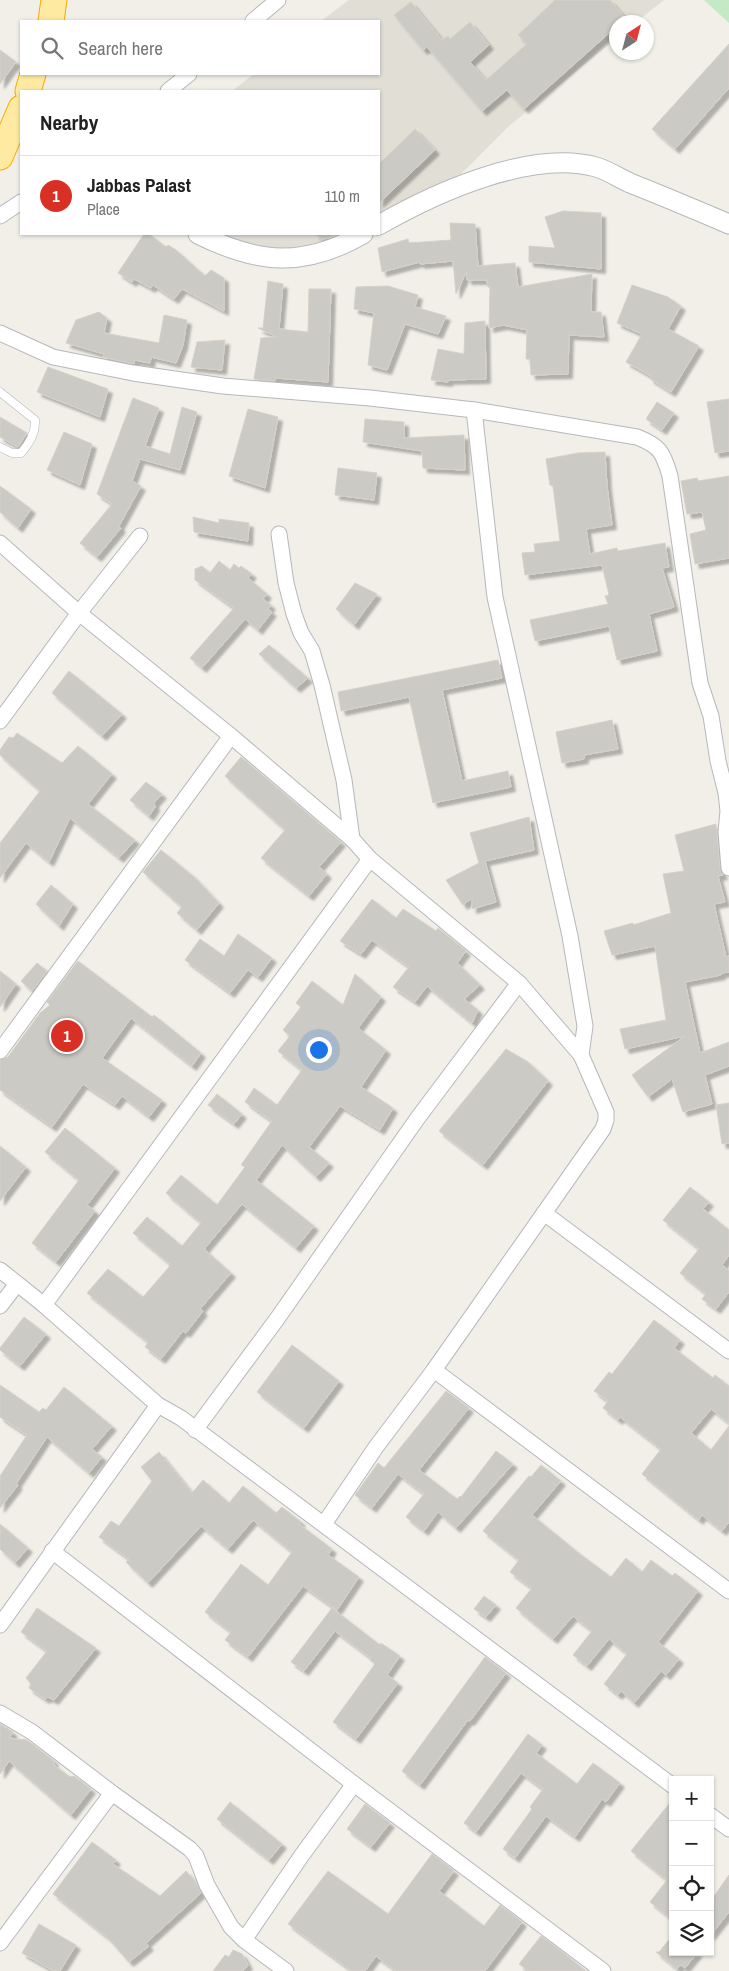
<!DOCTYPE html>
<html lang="en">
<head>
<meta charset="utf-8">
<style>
	body { margin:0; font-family:"Archivo Narrow",sans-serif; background:#f2f2f2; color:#222 }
	.controls { position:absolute; right:15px; bottom:15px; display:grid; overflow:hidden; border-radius:0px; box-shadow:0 1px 4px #0004 }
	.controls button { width:45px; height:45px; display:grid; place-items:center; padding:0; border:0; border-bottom:1px solid #e0e0e0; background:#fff; color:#222; font:25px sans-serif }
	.compass { position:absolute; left:609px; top:15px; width:45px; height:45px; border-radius:50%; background:#fff; box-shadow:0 1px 4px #0004; rotate:36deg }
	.you { position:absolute; left:318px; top:1049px; width:18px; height:18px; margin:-12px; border:4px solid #fff; border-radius:50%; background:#1a73e8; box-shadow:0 0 0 8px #1a73e833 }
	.badge { display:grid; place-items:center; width:32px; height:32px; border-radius:50%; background:#d93025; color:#fff; font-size:16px; font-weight:700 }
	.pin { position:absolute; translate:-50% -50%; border:2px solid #fff; box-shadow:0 1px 5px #0006 }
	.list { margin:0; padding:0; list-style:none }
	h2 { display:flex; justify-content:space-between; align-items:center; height:65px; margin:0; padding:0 20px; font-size:21px }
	h2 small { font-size:16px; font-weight:400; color:#767676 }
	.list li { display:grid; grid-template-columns:32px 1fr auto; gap:15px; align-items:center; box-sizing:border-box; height:80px; padding:0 20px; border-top:1px solid #e0e0e0 }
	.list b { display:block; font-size:19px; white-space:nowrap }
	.list p { margin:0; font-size:16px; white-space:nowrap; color:#767676 }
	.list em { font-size:16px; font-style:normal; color:#767676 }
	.icon { flex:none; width:28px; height:28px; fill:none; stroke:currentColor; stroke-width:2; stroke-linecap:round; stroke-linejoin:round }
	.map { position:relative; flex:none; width:729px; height:1971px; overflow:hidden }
	.search { position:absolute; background:#fff; box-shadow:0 1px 4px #0004; left:20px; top:20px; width:360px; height:55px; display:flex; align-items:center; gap:12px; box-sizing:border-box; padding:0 18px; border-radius:0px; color:#767676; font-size:19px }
	.panel { position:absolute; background:#fff; box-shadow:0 1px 4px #0004; left:20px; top:90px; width:360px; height:145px; border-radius:0px }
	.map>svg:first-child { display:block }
</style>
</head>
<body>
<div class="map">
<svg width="729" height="1971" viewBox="0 0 729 1971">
	<defs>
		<filter id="shadow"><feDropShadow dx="4.5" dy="4.5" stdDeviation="1" flood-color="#0004"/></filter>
	</defs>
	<rect width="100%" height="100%" fill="#f1efe8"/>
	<g fill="#e1ded6">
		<polygon points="349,0 664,0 636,22 616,22 616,39 509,126 461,174 379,214 379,91 232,91 254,74 379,74 379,21 321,21"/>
		<polygon points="201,234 339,234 307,250 222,246"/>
	</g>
	<polygon fill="#c5e8c5" points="704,0 729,0 729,23"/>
	<g fill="#cccac5" stroke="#d6d1c6" filter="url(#shadow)">
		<polygon points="555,0 610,0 626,19 622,22 616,22 616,27 524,109 507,90 482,111 427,47 423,50 394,15 411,2 442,40 448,36 450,39 470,22 489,45 470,62 486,80 527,44 518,35"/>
		<polygon points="729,44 729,88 675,149 652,129"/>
		<polygon points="0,50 16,62 0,84"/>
		<polygon points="415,129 435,150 379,203 379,164"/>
		<polygon points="563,211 601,213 601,269 529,262 529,246 555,248 545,217"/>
		<polygon points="450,223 475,224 478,266 515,263 518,287 592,274 591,312 601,312 604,337 569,335 568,374 531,375 530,359 526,359 527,330 503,325 489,328 490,287 488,287 487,280 467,280 467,271 456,294 453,261 420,264 420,262 382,272 378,248 408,239 409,243 451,240"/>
		<polygon points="144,234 149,234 166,247 168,245 176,250 205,276 211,270 224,278 224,311 182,289 174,299 153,285 151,288 134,279 132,282 118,273"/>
		<polygon points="315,234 339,234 322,240"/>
		<polygon points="268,281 283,284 279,329 308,332 309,289 331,289 328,382 275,378 275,381 254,379 261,338 277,337 258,328 263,328"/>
		<polygon points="632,285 668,297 681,306 668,329 699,346 671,392 649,378 651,376 626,362 642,334 617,323"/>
		<polygon points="388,286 418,295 415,307 446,316 438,334 405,324 387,370 368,365 374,313 354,309 356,287"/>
		<polygon points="99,312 107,318 104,333 159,343 164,315 187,320 183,345 176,363 151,357 150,363 134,360 134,364 103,357 104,354 66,343 76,320"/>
		<polygon points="485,321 486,379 448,380 448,382 431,380 438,349 464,354 465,323"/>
		<polygon points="225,340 222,370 191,367 197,342"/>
		<polygon points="48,367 108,389 100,417 37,392"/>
		<polygon points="133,398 159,408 145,446 170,454 182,407 197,412 180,470 140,459 132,481 141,486 119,526 121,528 97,557 80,543 112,504 97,494"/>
		<polygon points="729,399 729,451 715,453 707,402"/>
		<polygon points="657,402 674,413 662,430 646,419"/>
		<polygon points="248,409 278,417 265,488 229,476"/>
		<polygon points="0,417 27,433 18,447 0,437"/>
		<polygon points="365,419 404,422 404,438 464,435 465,470 423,468 422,451 363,442"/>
		<polygon points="64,432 92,444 80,485 47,470"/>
		<polygon points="605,452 607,486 612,525 586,529 590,554 617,548 618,551 665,543 669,567 662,568 674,607 649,614 657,651 617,660 609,626 535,641 530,620 608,604 605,596 609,595 602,565 525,575 522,553 535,552 534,544 560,541 553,486 550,485 546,459 578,453"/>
		<polygon points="338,468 377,473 374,500 335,495"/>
		<polygon points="729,476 729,558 695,564 690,534 706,530 702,512 687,514 681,481 697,478 698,481"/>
		<polygon points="0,486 31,509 18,528 0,512"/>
		<polygon points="193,517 219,523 219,519 249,523 248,541 194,532"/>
		<polygon points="219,561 230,570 234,564 239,568 241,566 252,574 248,578 267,594 263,599 271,605 268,609 272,612 258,630 245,619 202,668 190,658 234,608 195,580 195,569 202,566 210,573"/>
		<polygon points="355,583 377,594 354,625 336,609"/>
		<polygon points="269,645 308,678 296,688 259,654"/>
		<polygon points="498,660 502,678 442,690 462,781 508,771 511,787 433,803 409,697 341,711 338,692"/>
		<polygon points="69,671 122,714 102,736 52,693"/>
		<polygon points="612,720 618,749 584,755 584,759 562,763 556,732"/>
		<polygon points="17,733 62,763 78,746 112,774 88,804 135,840 119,858 70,818 49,862 26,843 0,878 0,843 40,791 0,755 0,750 9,737 13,738"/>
		<polygon points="241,757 341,842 319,867 327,874 309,896 261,858 285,830 225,776"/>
		<polygon points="146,782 162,794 154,803 155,807 149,816 130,800"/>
		<polygon points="529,817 534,850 485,861 496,902 472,909 472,898 463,905 446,880 479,863 470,833"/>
		<polygon points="716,824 720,869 723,875 718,876 725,902 714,904 726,957 729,956 729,972 721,973 721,975 685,982 700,1053 729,1042 729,1066 705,1075 712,1104 683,1112 672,1079 648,1097 632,1075 685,1036 625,1049 620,1029 666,1020 655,946 612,955 604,931 633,923 633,925 671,913 663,874 684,871 675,835"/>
		<polygon points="161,850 193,876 219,903 197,930 177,913 182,907 143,872"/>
		<polygon points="51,885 73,904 59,926 36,904"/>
		<polygon points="372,899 396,918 403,909 436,931 438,928 466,951 457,963 480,985 464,999 478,1010 472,1023 427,986 415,1002 393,987 409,967 372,940 361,954 340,941"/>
		<polygon points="238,934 272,958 258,977 248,970 230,993 185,960 200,939 224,956"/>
		<polygon points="78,961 152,1017 154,1015 201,1053 192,1066 131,1018 102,1058 162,1100 149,1117 122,1096 115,1105 83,1084 52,1127 0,1090 0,1060 8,1057 40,1013 50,1005 47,1002"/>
		<polygon points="37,963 47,971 32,991 21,981"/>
		<polygon points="0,971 16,984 0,1007"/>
		<polygon points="355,974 381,997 358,1028 386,1050 361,1087 393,1108 380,1130 340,1106 309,1147 329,1163 316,1177 282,1145 256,1180 314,1226 296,1248 242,1204 205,1248 205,1250 231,1273 200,1309 203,1311 186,1333 183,1331 161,1359 145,1347 148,1342 87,1293 108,1269 143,1297 169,1267 170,1264 133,1233 147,1217 182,1246 201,1223 166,1193 181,1175 217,1205 245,1167 241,1165 272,1121 245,1102 254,1088 277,1105 302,1070 278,1051 290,1036 283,1030 301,1007 296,1003 312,981 343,1005"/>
		<polygon points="506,1049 528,1062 548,1081 483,1165 439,1131"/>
		<polygon points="217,1094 242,1114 234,1124 208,1105"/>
		<polygon points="729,1103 729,1143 722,1144 716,1105"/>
		<polygon points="65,1128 115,1168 87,1205 95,1211 56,1262 32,1243 79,1180 45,1152"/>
		<polygon points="0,1146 26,1167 0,1201"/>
		<polygon points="690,1187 709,1202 703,1209 729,1230 729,1255 722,1265 729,1271 729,1292 716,1309 702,1299 706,1294 680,1273 699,1249 663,1220"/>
		<polygon points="24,1317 46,1334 20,1366 0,1350 0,1348"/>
		<polygon points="654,1320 680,1340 674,1348 713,1378 715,1375 729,1386 729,1423 711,1409 691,1433 711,1450 729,1426 729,1522 722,1531 702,1515 699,1520 642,1474 661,1449 620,1417 618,1420 603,1408 608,1401 594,1391 609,1372 612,1374"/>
		<polygon points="292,1345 339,1381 304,1428 257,1392"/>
		<polygon points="0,1385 39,1412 43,1408 46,1410 64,1387 112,1426 92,1449 102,1457 89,1473 47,1437 16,1484 18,1485 0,1508 0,1476 27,1435 0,1417"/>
		<polygon points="446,1391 469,1408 419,1470 457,1499 460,1496 461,1497 496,1451 513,1464 456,1528 438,1512 424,1531 406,1517 424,1494 398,1474 372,1508 355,1495 378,1463 384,1468"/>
		<polygon points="159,1452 192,1493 203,1480 229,1503 243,1486 276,1513 282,1507 301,1522 299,1524 332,1549 328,1555 359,1577 337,1610 303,1586 248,1657 225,1640 231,1632 205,1612 241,1564 268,1585 292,1552 253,1520 228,1549 201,1526 148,1583 126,1562 129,1559 99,1537 111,1521 119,1526 152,1481 141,1467"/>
		<polygon points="541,1465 561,1481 532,1515 580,1554 611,1577 626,1558 642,1572 651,1560 672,1576 675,1573 698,1591 658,1642 679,1659 666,1675 661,1671 634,1703 621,1691 618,1695 604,1684 627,1654 609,1639 587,1666 573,1655 592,1631 573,1616 553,1639 516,1608 532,1588 510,1572 519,1560 483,1531 529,1476 531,1477"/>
		<polygon points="0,1524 28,1548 15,1563 0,1549"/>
		<polygon points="484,1596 496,1605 486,1617 474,1609"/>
		<polygon points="37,1608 96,1648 54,1700 48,1697 45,1699 29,1688 31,1684 26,1678 47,1651 21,1632"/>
		<polygon points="332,1608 380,1645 381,1643 400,1656 387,1675 398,1683 356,1739 333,1722 375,1664 370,1660 371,1658 335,1631 304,1671 291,1662"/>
		<polygon points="485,1657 506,1673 470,1721 468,1720 420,1785 402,1771"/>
		<polygon points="0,1724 13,1732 9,1738 27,1740 53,1760 54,1765 70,1777 74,1776 91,1789 71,1815 9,1761 0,1774"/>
		<polygon points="528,1734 542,1745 536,1753 577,1784 593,1763 620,1783 606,1802 602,1799 575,1837 546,1816 515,1858 503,1849 532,1809 530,1807 543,1789 521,1773 476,1832 464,1823"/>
		<polygon points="673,1799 673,1920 650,1902 667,1880 631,1851"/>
		<polygon points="230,1802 282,1844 269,1860 217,1819"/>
		<polygon points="365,1804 390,1823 371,1847 347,1829"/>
		<polygon points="92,1842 116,1860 113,1864 160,1896 186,1871 195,1881 201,1893 146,1943 149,1946 129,1962 108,1938 53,1894"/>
		<polygon points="432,1854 454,1871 439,1891 484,1926 500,1905 522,1922 485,1971 396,1971 376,1956 365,1971 352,1971 288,1924 328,1871 388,1914"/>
		<polygon points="729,1875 729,1912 710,1936 710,1902"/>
		<polygon points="39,1924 76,1945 60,1971 54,1971 22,1953"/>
		<polygon points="673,1935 673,1952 698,1952 685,1968 680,1965 677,1969 656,1952 659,1952"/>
		<polygon points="541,1936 556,1947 586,1971 529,1971 519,1964"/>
		<polygon points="233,1950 242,1954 248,1965 243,1971 213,1971 225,1955 229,1957"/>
	</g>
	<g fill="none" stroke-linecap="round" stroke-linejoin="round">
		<g stroke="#b5b8bc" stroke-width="9">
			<path id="service" d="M0,392L35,420C36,433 29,444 21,453H12L0,447"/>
		</g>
		<g stroke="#b5b8bc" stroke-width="17">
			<g id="minor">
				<polyline points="253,21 278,0"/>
				<polyline points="168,91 189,74"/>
				<polyline points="0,216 21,202"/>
				<path d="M0,333L53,357L133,373L223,386L370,398L474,410L637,437C660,446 663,452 670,476L700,683L711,716L718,761L726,793L728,811L726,832L729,868"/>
				<polyline points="474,410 495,597 570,936 585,1026 581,1055"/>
				<polyline points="279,534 286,583 294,614 301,633 312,651 322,685 344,780 352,839"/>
				<polyline points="0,543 79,613 231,736 352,839 370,859 519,983 581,1055 606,1112 606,1120 603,1129 434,1370 376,1447 324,1524"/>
				<polyline points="0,721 79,613 140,536"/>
				<polyline points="0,1051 231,736"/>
				<polyline points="544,1213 729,1351"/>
				<polyline points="0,1270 44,1305 158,1405 181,1418 673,1786"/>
				<polyline points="44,1305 370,859"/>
				<polyline points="0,1306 17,1284"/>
				<polyline points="434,1370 729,1591"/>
				<polyline points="195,1430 277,1319 417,1119 519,983"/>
				<polyline points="52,1551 354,1784 603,1971"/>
				<polyline points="0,1625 158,1405"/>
				<polyline points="0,1713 32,1732 112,1793 190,1849 196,1856 207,1885 231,1927 244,1940 286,1971"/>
				<polyline points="710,1815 729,1829"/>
				<polyline points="244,1940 302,1855 354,1784"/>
				<polyline points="0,1943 112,1793"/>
			</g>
		</g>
		<g stroke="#b5b8bc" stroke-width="21">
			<g id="tertiary">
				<path d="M379,225C435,193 531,149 596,167C607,170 619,178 630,183C663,196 696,210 729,224"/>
				<path d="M198,234C258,264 304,268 363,234"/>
			</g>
		</g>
		<g stroke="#f9ab00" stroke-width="27">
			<g id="trunk">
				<polyline points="51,21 54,0"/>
				<polyline points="28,91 33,74"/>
				<polyline points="0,157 21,108"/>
			</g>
		</g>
		<use href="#service" stroke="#fff" stroke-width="8"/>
		<use href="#minor" stroke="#fff" stroke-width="15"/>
		<use href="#tertiary" stroke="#fff" stroke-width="19"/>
		<use href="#trunk" stroke="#feeaa1" stroke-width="25"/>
	</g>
</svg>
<div class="controls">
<button>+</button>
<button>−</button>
<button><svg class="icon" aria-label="locate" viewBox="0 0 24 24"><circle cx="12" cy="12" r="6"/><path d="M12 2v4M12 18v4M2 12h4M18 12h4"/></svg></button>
<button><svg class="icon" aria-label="layers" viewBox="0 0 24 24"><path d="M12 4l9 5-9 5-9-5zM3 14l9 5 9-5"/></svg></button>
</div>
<svg class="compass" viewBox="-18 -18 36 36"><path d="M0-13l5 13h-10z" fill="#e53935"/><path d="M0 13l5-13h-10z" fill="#767676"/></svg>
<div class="you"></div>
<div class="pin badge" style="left:67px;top:1036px">1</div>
<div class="search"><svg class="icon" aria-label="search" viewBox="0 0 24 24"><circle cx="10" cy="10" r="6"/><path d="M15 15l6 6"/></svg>Search here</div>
<section class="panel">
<h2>Nearby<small></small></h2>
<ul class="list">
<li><span class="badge">1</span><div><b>Jabbas Palast</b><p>Place</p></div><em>110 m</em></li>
</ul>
</section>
</div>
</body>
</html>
